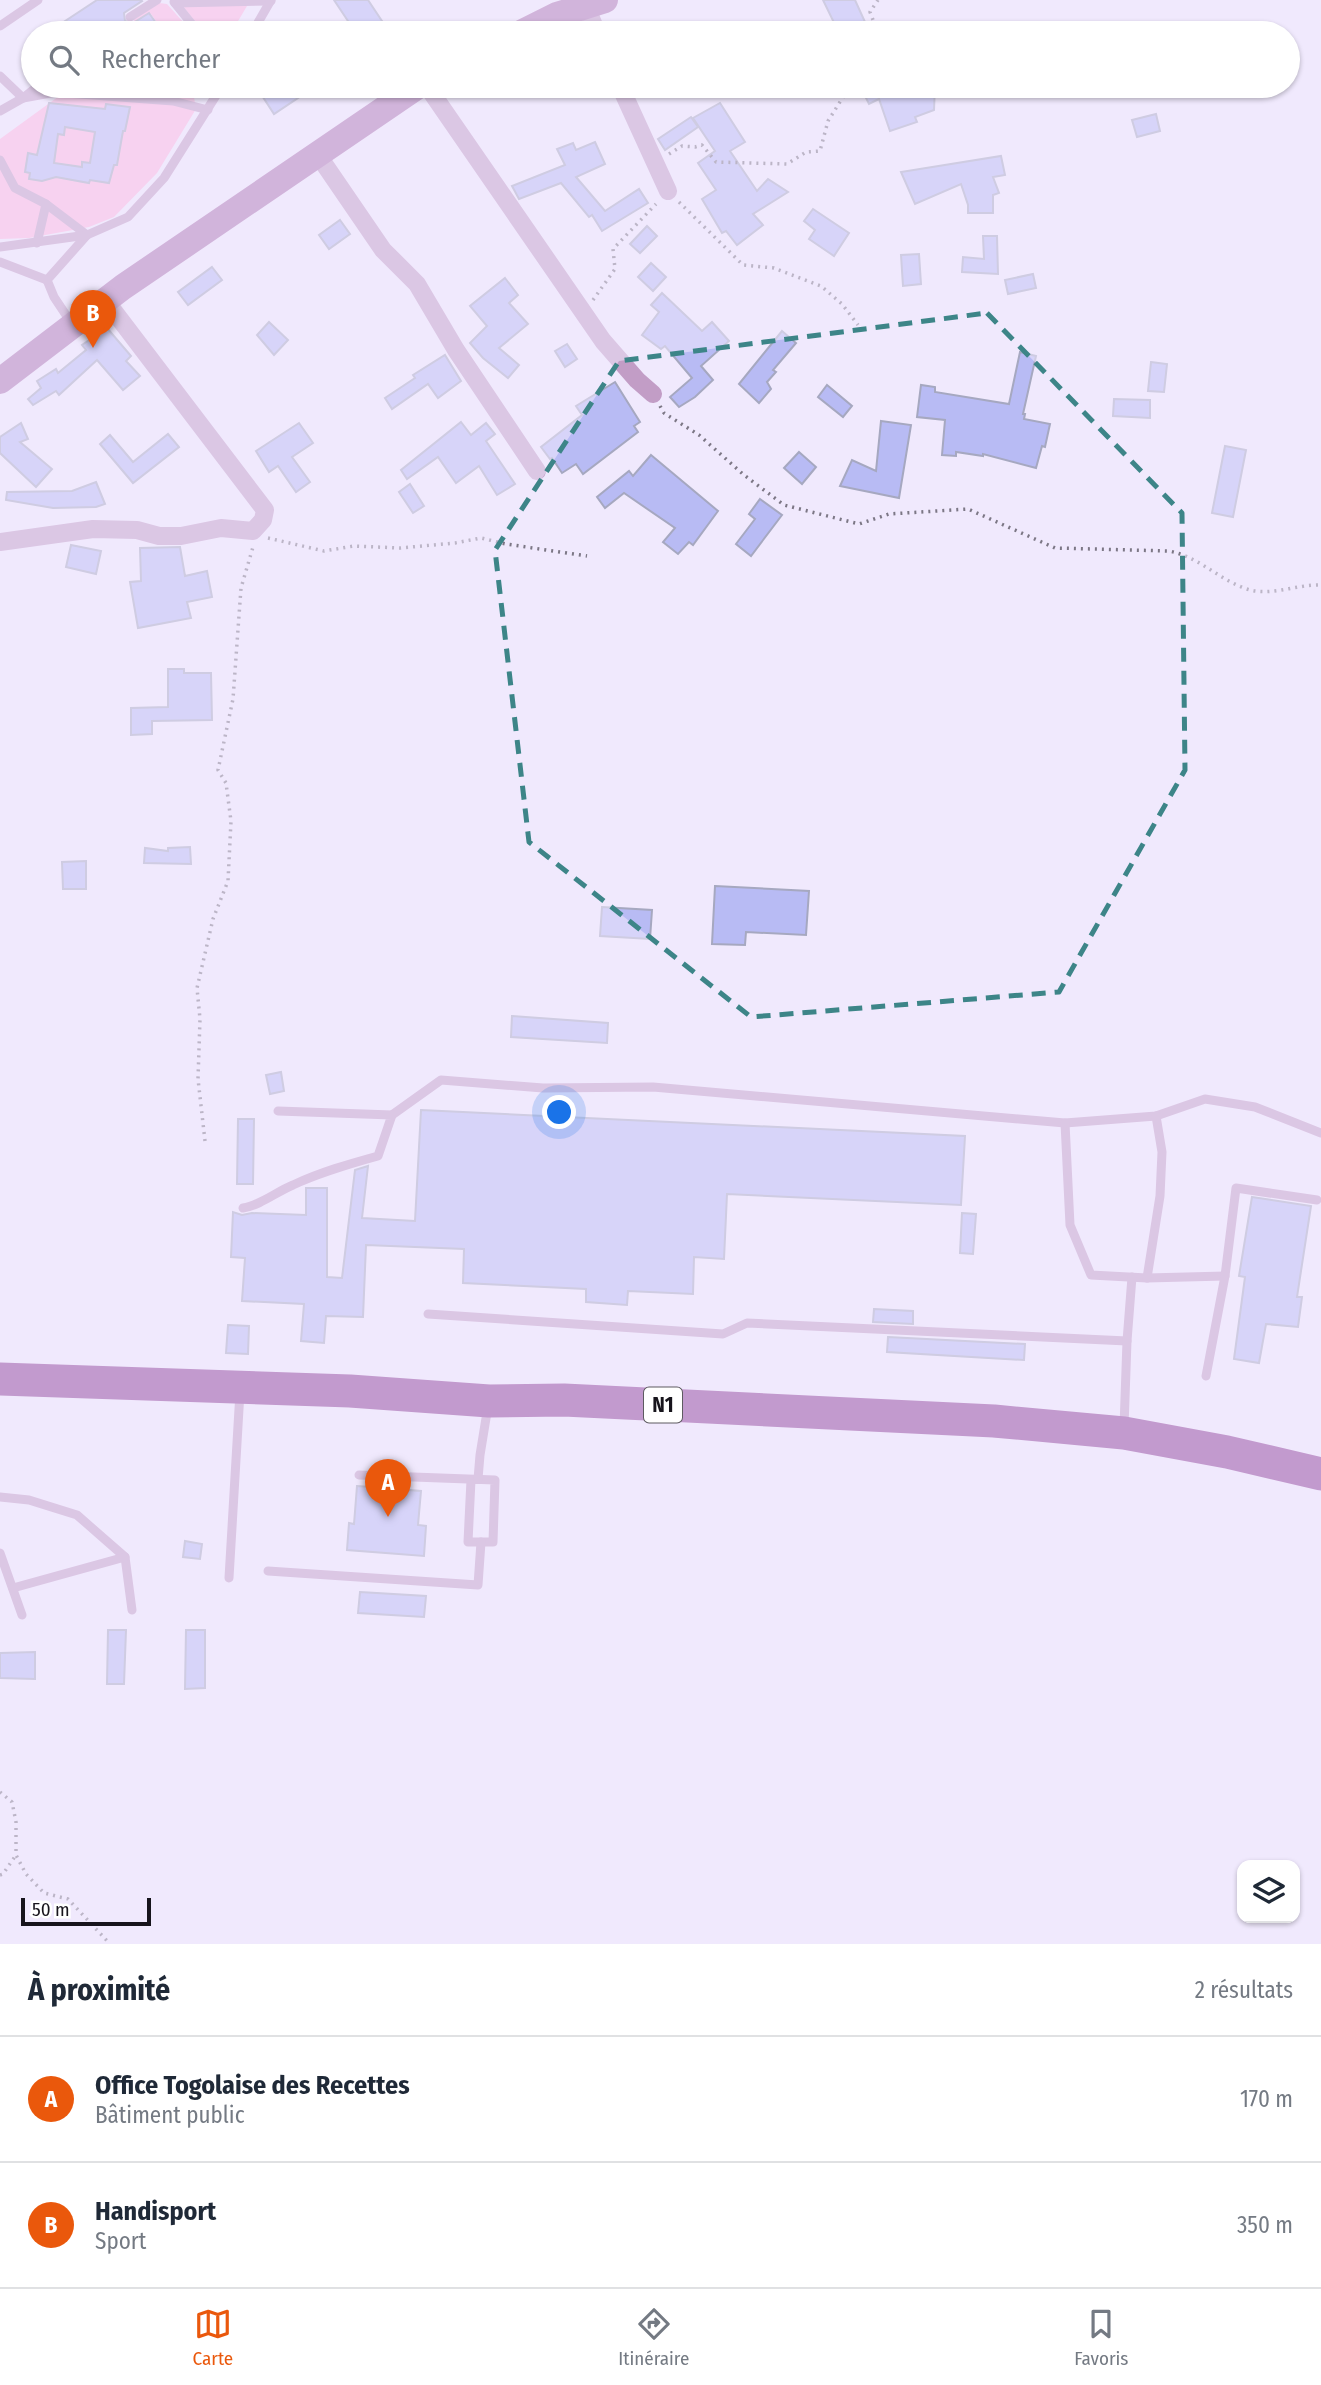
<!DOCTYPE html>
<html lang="fr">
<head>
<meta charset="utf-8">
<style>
	body { margin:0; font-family:"Fira Sans Condensed",sans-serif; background:#f6f6f7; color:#1f2937 }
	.controls { position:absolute; right:21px; bottom:21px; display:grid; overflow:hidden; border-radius:14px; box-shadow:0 2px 5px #0004 }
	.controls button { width:63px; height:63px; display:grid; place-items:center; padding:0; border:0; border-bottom:2px solid #e0e1e3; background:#fff; color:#1f2937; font:35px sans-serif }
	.scale { position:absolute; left:21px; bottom:18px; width:130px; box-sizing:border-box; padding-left:7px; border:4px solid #17141c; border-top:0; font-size:19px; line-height:24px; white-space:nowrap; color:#17141c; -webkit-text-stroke:5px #fff; paint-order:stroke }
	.you { position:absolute; left:560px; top:1113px; width:24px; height:24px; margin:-18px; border:5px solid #fff; border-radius:50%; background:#1a73e8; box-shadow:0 0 0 10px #1a73e833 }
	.badge { display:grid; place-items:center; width:46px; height:46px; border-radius:50%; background:#ea580c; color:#fff; font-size:23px; font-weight:700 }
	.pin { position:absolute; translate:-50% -58px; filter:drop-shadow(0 2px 4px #0008) }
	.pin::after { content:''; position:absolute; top:37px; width:24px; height:21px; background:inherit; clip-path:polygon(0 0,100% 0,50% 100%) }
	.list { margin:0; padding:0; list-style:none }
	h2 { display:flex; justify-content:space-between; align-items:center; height:91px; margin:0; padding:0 28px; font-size:30px }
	h2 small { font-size:23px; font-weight:400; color:#747a83 }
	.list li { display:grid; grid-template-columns:46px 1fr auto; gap:21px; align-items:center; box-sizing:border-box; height:126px; padding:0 28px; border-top:2px solid #e0e1e3 }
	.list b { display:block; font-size:26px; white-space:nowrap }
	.list p { margin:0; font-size:23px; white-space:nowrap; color:#747a83 }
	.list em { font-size:23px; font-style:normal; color:#747a83 }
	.icon { flex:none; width:38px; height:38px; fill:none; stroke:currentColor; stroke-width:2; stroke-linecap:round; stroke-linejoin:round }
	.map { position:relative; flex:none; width:1321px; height:1944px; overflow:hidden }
	.search { position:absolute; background:#fff; box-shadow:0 2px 5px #0004; left:21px; right:21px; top:21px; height:77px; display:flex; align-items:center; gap:18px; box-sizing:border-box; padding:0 24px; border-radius:38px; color:#747a83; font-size:26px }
	.sheet { height:343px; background:#fff }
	nav { display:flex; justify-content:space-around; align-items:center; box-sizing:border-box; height:98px; border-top:2px solid #e0e1e3; background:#fff; font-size:19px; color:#747a83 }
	nav a { display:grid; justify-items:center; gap:4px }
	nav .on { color:#ea580c }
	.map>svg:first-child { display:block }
</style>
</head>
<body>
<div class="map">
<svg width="1321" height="1944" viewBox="0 0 1321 1944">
	<rect width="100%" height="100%" fill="#f0e9fd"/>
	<g fill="#ffb6df">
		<polygon points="159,3 167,4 193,33 164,33 151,14 134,26 134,19"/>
		<polygon points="183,6 247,6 231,33 204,33"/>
		<polygon points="73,86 200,86 194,97 196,109 157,173 114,217 89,227 29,238 0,239 0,139"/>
	</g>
	<g fill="#b8bbf4" stroke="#a6a8c0" stroke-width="2" fill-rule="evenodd">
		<polygon points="97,0 141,0 142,1 124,13 125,21 133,23 149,13 163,33 47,33"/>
		<polygon points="334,0 368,0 390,33 356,33"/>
		<polygon points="823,0 855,0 870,33 839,33"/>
		<polygon points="266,86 316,86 274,114 259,91"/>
		<polygon points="860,86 935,86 934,110 915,117 917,122 890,131 879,99 869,104"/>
		<path d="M49,103L105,109L106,104L130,107L125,131H123L117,165H114L109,183L90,180L89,183L56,177L42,181L29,179L30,173L25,172L28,153L37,155ZM65,127L95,132L90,163L82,162V167L54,163L58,134L64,135Z"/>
		<polygon points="720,103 745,142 730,151 757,191 768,179 788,192 753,214 763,225 737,245 726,231 722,233 702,199 716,190 698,163 715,151 693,118"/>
		<polygon points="1156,114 1160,131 1137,137 1132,120"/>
		<polygon points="691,117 698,127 665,150 658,139"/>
		<polygon points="595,142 605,164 576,177 605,211 639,189 648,203 602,231 592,215 589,217 561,183 519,199 512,186 565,165 557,149 573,143 576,150"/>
		<polygon points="1001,156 1005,175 993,177 999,193 993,195 993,213 968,213 968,205 961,184 915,204 901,172"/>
		<polygon points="813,209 849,233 834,256 809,239 815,230 804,221"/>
		<polygon points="340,220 350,234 329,249 319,235"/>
		<polygon points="647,226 657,236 640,253 630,244"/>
		<polygon points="983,236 997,236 998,274 962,272 963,257 984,259"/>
		<polygon points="919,254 921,284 903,286 901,255"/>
		<polygon points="651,263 666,277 653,291 638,277"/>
		<polygon points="212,267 222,280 188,305 178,292"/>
		<polygon points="1033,274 1036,288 1008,294 1005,280"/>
		<polygon points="505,278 518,295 509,303 528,324 499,348 519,365 508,378 483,358 470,343 487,326 470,306"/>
		<polygon points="662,293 702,331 712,322 729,341 701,366 713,380 695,397 679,407 670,397 692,378 665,346 661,349 642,335 659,312 651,305"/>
		<polygon points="269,322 288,340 274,355 257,335"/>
		<polygon points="107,328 131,356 126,361 140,376 123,390 97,360 59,395 56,391 33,405 28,399 41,388 37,381 56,369 58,373 86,350 82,345"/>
		<polygon points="782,331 796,343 773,370 776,372 767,382 771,389 759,403 739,384"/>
		<polygon points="567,344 577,359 565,367 555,351"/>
		<polygon points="1020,352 1036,356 1023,414 1025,414 1024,419 1050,424 1045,447 1042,446 1036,468 983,454 983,456 956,452 956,456 942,455 945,420 917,417 921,385 935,387 935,392 1009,404"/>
		<polygon points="445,355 461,381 438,398 428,384 392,409 385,398 415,378 413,375"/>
		<polygon points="1151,362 1167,364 1164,392 1148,391"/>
		<polygon points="615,382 640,422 634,426 638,432 583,474 576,464 562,473 552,458 550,459 541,447 582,415 576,406"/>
		<polygon points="827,385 852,406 843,417 818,397"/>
		<polygon points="1114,399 1150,400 1150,418 1113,416"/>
		<polygon points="881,421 911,425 899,498 840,486 852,460 876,471"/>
		<polygon points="461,422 471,435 486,423 495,434 486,441 515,484 497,495 479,466 456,483 438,457 407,479 401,470"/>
		<polygon points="21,423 28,439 20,442 52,469 36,487 0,453 0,437"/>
		<polygon points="299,423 313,443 292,457 310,482 296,492 278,466 269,472 256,451"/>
		<polygon points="168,434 179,447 133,483 100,444 110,435 133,462"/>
		<polygon points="1225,446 1246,450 1233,517 1212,513"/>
		<polygon points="799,452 816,467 802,484 784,468"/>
		<polygon points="651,455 718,511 693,545 689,542 678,554 663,542 675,528 624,493 605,508 597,497 629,471 633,476"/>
		<polygon points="96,482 105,504 96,507 53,508 6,500 7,492 72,491"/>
		<polygon points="410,484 424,506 413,513 399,492"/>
		<polygon points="760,499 782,515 751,556 736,544 755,519 749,514"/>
		<polygon points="71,545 101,551 96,574 66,567"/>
		<polygon points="180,547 185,576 207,571 212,597 187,602 191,618 138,628 130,582 141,581 140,548"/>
		<polygon points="168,669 184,669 184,673 211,673 212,720 152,721 152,734 131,735 131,708 168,707"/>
		<polygon points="190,847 191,864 144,863 145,848 168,851 168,848"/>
		<polygon points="86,861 86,889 63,889 62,862"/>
		<polygon points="715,886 809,891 806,935 746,932 745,945 712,944"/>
		<polygon points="602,907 652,910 650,939 600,936"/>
		<polygon points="512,1016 608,1023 607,1043 511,1037"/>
		<polygon points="281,1072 284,1091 270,1094 266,1075"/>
		<polygon points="421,1110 965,1136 961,1205 727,1194 724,1259 694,1257 693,1294 628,1291 627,1305 586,1302 586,1289 463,1283 464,1249 366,1245 363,1317 326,1316 324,1343 301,1341 304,1304 242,1301 245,1258 231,1257 233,1212 242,1215 252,1213 306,1215 306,1188 327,1188 327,1277 342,1278 355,1170 368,1166 362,1218 415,1221"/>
		<polygon points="238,1119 254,1119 253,1184 237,1184"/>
		<polygon points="1252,1197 1311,1206 1297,1297 1302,1297 1298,1327 1266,1324 1259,1363 1234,1359 1245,1277 1239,1276"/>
		<polygon points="962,1213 976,1214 973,1254 960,1253"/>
		<polygon points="874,1309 913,1311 913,1324 873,1322"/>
		<polygon points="228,1325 249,1326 248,1354 226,1353"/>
		<polygon points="888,1337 1025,1344 1024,1360 887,1352"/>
		<polygon points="357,1486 421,1491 418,1525 426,1526 424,1556 347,1550 349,1523 354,1524"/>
		<polygon points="185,1541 202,1544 200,1559 183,1557"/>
		<polygon points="360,1592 426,1596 424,1617 358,1613"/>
		<polygon points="108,1630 126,1630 124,1684 107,1684"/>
		<polygon points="186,1630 205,1630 205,1688 185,1689"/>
		<polygon points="35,1652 35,1679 0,1678 0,1653"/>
	</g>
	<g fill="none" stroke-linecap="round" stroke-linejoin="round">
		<g stroke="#7c7785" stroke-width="3.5" stroke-dasharray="2 5" stroke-linecap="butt">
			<polyline points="878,33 870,12 878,0"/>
			<polyline points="669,154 682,146 695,147 702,145 716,162 787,164 806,152 820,151 828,121 850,86"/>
			<polyline points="679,202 743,265 774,268 821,286 842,304 858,325"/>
			<polyline points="593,300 615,269 613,249 656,204"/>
			<path d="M660,406L664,413L699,435L744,475L784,505L859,524L889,514L968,509L1055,548L1169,551C1199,557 1217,578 1244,588C1268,598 1296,584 1321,585"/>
			<polyline points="268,538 324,551 354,546 400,548 455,543 481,538 506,544 587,556"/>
			<polyline points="205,1141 198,1079 200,1019 197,988 213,919 228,881 231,821 226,783 218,770 233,699 241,588 253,547"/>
			<polyline points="0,1792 12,1802 16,1822 16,1855 26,1874 44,1893 68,1899 110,1944"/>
			<polyline points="0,1875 3,1874 16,1855"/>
		</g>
		<g stroke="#c29dc6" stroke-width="9">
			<polyline points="174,2 199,33"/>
			<polyline points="175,3 271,1"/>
			<polyline points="130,17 157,0"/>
			<polyline points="0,26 38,0"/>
			<polyline points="252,33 271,0"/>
			<polyline points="0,76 23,98 56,92"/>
			<polyline points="87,90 131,86"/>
			<polyline points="53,92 173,101 208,110"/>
			<polyline points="0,111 23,98 38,86"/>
			<polyline points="0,160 15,188 46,204 37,243"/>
			<polyline points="46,204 87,235 47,280 54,297 72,324"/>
			<polyline points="0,247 87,235 128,217 164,178 222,86"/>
			<polyline points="0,262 47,280"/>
			<polyline points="392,1115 441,1080 543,1088 653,1087 1065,1123 1156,1116 1205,1099 1255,1107 1321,1133"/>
			<polyline points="1065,1123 1070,1225 1091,1275 1147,1278 1225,1276"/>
			<path d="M243,1208C261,1205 276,1192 293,1185C321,1172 349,1164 378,1156L392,1115L278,1111"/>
			<polyline points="1147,1278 1160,1196 1162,1152 1156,1116"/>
			<polyline points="428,1314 723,1334 747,1323 1127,1341"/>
			<polyline points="1206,1376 1225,1276 1236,1188 1317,1200"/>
			<polyline points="1124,1427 1127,1341 1132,1277"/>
			<polyline points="359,1475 495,1480 493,1542 468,1542 471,1480"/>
			<polyline points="478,1479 480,1455 488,1406"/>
			<polyline points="0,1497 29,1500 77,1515 125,1557 132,1610"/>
			<polyline points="0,1553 22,1615"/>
			<polyline points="268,1571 478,1585 481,1542"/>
			<polyline points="229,1578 240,1392"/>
			<polyline points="13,1588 125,1557"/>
		</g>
		<g stroke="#c29dc6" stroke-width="18">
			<polyline points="586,6 597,33"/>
			<polyline points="427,86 603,341 637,380 653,394"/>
			<polyline points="620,86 668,191"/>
			<polyline points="318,155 383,250 417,284 456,350 537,471"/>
			<polyline points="0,542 93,529 137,530 159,536 181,536 221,528 253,531 263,520 265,510 106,301"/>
		</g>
		<g stroke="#ac74b1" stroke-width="26">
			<polyline points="521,33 557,15 605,0"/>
			<polyline points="0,381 123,287 418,86"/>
		</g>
		<polyline stroke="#8b3a94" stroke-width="33" points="0,1379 350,1391 489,1401 564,1400 994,1421 1124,1433 1227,1452 1321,1474"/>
	</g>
	<path d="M0 0H1321V1944H0ZM987,313L1182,513L1185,770L1059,992L751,1017L529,842L495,550L619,361Z" fill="#f0e9fd" fill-opacity=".55" fill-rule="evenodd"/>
	<path fill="none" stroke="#3d8588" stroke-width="5" stroke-dasharray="14 9" stroke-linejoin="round" d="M987,313L1182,513L1185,770L1059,992L751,1017L529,842L495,550L619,361Z"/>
	<g text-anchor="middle" stroke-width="7" stroke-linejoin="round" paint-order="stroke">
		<rect fill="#fff" stroke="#5d5a60" stroke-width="2" x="644" y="1387.5" width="38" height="35" rx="5"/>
		<g font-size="21" font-weight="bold" fill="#17141c">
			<text x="663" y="1412">N1</text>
		</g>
	</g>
</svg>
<div class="controls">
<button><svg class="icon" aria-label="layers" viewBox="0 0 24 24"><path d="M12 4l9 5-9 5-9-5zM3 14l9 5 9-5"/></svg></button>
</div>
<div class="scale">50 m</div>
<div class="you"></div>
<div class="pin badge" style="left:388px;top:1517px">A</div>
<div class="pin badge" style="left:93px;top:348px">B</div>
<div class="search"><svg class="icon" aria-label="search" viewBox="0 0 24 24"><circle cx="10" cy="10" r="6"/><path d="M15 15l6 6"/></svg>Rechercher</div>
</div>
<section class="sheet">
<h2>À proximité<small>2 résultats</small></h2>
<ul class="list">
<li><span class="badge">A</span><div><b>Office Togolaise des Recettes</b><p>Bâtiment public</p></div><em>170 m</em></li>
<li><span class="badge">B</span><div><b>Handisport</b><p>Sport</p></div><em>350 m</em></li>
</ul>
</section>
<nav>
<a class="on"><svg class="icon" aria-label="map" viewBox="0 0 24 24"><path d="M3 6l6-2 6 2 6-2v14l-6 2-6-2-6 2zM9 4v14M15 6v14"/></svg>Carte</a>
<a><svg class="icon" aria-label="directions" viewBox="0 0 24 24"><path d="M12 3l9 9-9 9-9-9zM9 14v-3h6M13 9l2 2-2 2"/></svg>Itinéraire</a>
<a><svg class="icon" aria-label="saved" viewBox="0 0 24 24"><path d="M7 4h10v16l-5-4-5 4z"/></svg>Favoris</a>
</nav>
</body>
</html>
